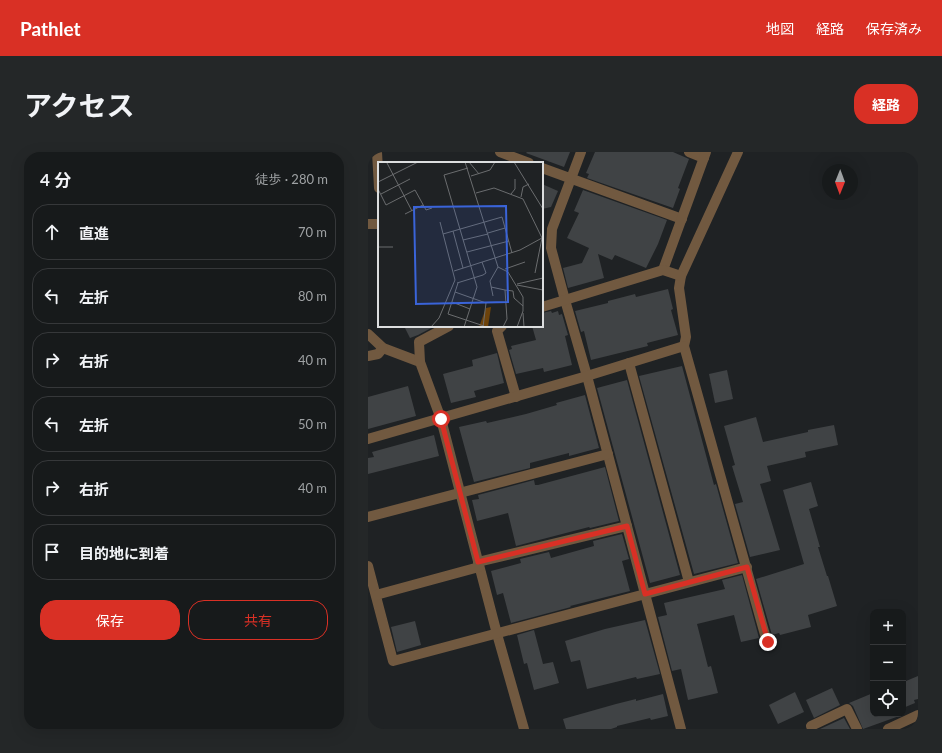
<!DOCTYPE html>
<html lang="ja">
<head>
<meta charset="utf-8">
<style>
	body { margin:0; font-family:Lato,"Noto Sans JP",sans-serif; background:#242728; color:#f1f3f6 }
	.controls { position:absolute; right:12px; bottom:12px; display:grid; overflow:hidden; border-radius:8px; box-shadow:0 4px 16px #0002 }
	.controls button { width:36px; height:36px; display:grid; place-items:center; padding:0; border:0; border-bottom:1px solid #36383a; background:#171a1b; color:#f1f3f6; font:20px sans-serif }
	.compass { position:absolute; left:454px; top:12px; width:36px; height:36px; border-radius:50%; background:#171a1b; box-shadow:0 4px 16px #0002; rotate:181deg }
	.stop { position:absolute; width:12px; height:12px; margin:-9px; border:3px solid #d93025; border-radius:50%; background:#fff }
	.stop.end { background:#d93025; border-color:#fff; box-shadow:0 1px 4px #0008 }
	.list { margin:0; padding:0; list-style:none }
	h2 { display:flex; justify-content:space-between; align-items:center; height:52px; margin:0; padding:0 16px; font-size:17px }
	h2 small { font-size:13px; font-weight:400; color:#9ea1a3 }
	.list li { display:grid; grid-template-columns:26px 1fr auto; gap:12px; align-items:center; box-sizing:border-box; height:56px; margin:0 8px 8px; padding:0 8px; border:1px solid #36383a; border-radius:16px }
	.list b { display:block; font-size:15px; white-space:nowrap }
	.list em { font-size:13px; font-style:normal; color:#9ea1a3 }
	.actions { display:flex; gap:8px; padding:12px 16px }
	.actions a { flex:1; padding:9px 0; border:1px solid #d93025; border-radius:16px; text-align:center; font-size:14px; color:#d93025 }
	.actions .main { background:#d93025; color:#fff }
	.icon { flex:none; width:22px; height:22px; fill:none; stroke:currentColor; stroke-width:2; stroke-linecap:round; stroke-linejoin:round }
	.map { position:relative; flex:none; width:550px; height:577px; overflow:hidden; border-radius:16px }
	header { display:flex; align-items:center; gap:24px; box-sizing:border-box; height:56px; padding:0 20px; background:#d93025; color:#fff }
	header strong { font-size:19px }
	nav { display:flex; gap:22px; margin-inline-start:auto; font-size:14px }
	.intro { display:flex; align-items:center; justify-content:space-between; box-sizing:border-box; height:96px; padding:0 24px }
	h1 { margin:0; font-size:28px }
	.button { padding:10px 18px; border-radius:16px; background:#d93025; color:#fff; font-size:14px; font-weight:700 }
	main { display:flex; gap:24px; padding:0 24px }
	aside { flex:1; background:#171a1b; border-radius:16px; box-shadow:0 4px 16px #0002 }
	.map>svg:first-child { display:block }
</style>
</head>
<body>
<header>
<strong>Pathlet</strong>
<nav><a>地図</a><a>経路</a><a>保存済み</a></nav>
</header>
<div class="intro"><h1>アクセス</h1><a class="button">経路</a></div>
<main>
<aside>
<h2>4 分<small>徒歩 · 280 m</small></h2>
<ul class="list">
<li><svg class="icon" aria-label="ahead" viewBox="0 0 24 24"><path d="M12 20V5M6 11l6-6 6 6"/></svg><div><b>直進</b></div><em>70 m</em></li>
<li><svg class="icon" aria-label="left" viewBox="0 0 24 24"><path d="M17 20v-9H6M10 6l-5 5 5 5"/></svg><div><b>左折</b></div><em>80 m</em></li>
<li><svg class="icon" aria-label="right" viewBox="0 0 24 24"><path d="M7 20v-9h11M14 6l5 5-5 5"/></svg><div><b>右折</b></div><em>40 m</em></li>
<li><svg class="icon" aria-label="left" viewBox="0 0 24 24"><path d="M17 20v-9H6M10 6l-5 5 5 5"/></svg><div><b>左折</b></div><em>50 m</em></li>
<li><svg class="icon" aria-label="right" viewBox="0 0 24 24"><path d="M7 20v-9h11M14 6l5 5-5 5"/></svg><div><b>右折</b></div><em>40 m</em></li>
<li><svg class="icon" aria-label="arrive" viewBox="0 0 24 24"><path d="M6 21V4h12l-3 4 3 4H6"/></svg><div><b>目的地に到着</b></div></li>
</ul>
<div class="actions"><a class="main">保存</a><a>共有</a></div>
</aside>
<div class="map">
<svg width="550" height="577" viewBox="0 0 550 577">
	<rect width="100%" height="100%" fill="#1f2224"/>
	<g fill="#404345">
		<polygon points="159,0 202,0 196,15 158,1"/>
		<polygon points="227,0 305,0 321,7 310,36 312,37 305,56 219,26 221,22 218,21"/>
		<polygon points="174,32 190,39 183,55 174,57"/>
		<polygon points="215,38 299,68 290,92 278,116 247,103 244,108 230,102 236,126 200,136 195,116 214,111 221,96 199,86 211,61 206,59"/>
		<polygon points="300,137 305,157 303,158 310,183 279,191 280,194 223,208 216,179 213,180 207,159 240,151 240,149 267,142 268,145"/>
		<polygon points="183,159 184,161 190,159 191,163 194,162 200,183 197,184 204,213 176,220 175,216 148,222 141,198 144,197 143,194 168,188 164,174 174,174 174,161"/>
		<polygon points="36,174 67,174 50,183 42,186"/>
		<polygon points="129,201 136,231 106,239 108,245 83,251 75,222 105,214 104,208"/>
		<polygon points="314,214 346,333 348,332 370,411 326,422 271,224"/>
		<polygon points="359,218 365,247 347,251 341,222"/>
		<polygon points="259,228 312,423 282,431 229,236"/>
		<polygon points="40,234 48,264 0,277 0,245"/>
		<polygon points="217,243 231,296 201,304 201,301 162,311 162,316 106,330 91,275 118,269 119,271 158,262 189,253 188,251"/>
		<polygon points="388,265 395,290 440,280 440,278 466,273 470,293 437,300 438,305 399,314 403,329 392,332 412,398 382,405 367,352 375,350 364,314 367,313 356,274"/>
		<polygon points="66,283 71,304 0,322 0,306 6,305 4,300"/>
		<polygon points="237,315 251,369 222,376 221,375 148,394 140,361 109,369 104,348 111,347 110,343 166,328 167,333 170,333"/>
		<polygon points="443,330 450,354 441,357 452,395 450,395 459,424 460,424 469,454 440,463 443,475 412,483 411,481 404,483 388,427 436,412 415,338"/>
		<polygon points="254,382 261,407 254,409 262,439 202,454 203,455 143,471 135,441 129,443 123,419 153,411 152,407 181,400 183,406 226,394 225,389"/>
		<polygon points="374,423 391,486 373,490 366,463 329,472 340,515 343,514 350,541 320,548 313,517 304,519 290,465 299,463 296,451 357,437 354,428"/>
		<polygon points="277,468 292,522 269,527 268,525 219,537 212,508 203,510 197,489 237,477"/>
		<polygon points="47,469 53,493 29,500 23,475"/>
		<polygon points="166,478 175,512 185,510 191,531 166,538 159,511 156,512 149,483"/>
		<polygon points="535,522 538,529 550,524 550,547 546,548 547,551 535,556"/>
		<polygon points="464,536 472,553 446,566 438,548"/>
		<polygon points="427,540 436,560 410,572 401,553"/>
		<polygon points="505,541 505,562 534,563 495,577 485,554 481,551"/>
		<polygon points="295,542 300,564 283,568 282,566 249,574 249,575 243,577 198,577 195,567 248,552 268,547 268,549"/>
		<polygon points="476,566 482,577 452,577"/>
	</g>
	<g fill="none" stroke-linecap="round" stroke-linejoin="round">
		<g stroke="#715940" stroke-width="10">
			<polyline points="9,0 11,36"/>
			<polyline points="132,0 161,11"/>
			<polyline points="213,0 184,77 183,96 197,148 219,224 313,577"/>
			<polyline points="321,0 336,6"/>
			<polyline points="370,0 313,124 311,136 318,185 316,194 399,490"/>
			<polyline points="174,16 314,67"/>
			<polyline points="0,72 11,72"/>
			<polyline points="295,118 338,0"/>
			<polyline points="174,155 295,118 313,124"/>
			<polyline points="134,174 129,179 148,245"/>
			<polyline points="0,182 15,196 52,210 73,267 129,482 156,577"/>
			<polyline points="0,204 10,202 15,196"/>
			<polyline points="52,210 51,190 81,174"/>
			<polyline points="261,211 321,430"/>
			<polyline points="0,287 219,224 316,194"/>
			<polyline points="0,365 240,302"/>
			<polyline points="110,410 259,374"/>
			<polyline points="0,414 25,509 379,415"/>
			<polyline points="8,443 111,415"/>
			<polyline points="443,574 479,557 489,577"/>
			<polyline points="520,577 550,563"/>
		</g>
	</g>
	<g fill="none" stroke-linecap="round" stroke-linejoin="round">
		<polyline stroke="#d93025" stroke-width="5" points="73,267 110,410 259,374 277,442 379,415 400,490"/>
	</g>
	<g transform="translate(10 10)">
		<rect width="165" height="165" fill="#1f2224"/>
		<path d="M113,145L110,165H101L108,146Z" fill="#6d430b"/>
		<path fill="none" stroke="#6b6d6f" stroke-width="1" d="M87,0L120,105L130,110L145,135V149L139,165M91,0L101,12M136,0L165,47M9,1L34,49M93,14L112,8L117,0M0,20L40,0M0,27L8,43L37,28L48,48L54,46M98,31L116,26L145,37L164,76L157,111M3,32L32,17M133,32L137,27V17M143,35L145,25L151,22M27,52L45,43M75,69L85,106M110,71L127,66M65,72L124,55L134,91M85,78L110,72M0,85H15M89,90L131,79M127,107L147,100M76,109L142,88L164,76M79,121L105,113L108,111L104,100M80,121L70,152L106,164M139,122L165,116M139,123L165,128M113,125L127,128M77,130L108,141L105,165M115,134L112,119L120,105M74,140L92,147M145,151L146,165M53,165L61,156L77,118L62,60M86,165L99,125L66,13L90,6M125,165L129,157L127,128L135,129L136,136L145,144"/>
		<path fill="#3a64d9" fill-opacity="0.15" stroke="#3a64d9" stroke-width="2" d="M128,44L130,140L38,142L36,45Z"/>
		<rect width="165" height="165" fill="none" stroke="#dcdedf" stroke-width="2"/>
	</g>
</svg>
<div class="controls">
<button>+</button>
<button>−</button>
<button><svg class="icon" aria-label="locate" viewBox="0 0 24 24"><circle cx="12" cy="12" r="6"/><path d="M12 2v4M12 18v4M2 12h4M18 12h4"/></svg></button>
</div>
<svg class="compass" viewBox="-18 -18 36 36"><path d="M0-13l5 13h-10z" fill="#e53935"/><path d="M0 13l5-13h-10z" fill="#9ea1a3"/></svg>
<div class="stop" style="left:73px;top:267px"></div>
<div class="stop end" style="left:400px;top:490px"></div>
</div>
</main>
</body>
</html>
